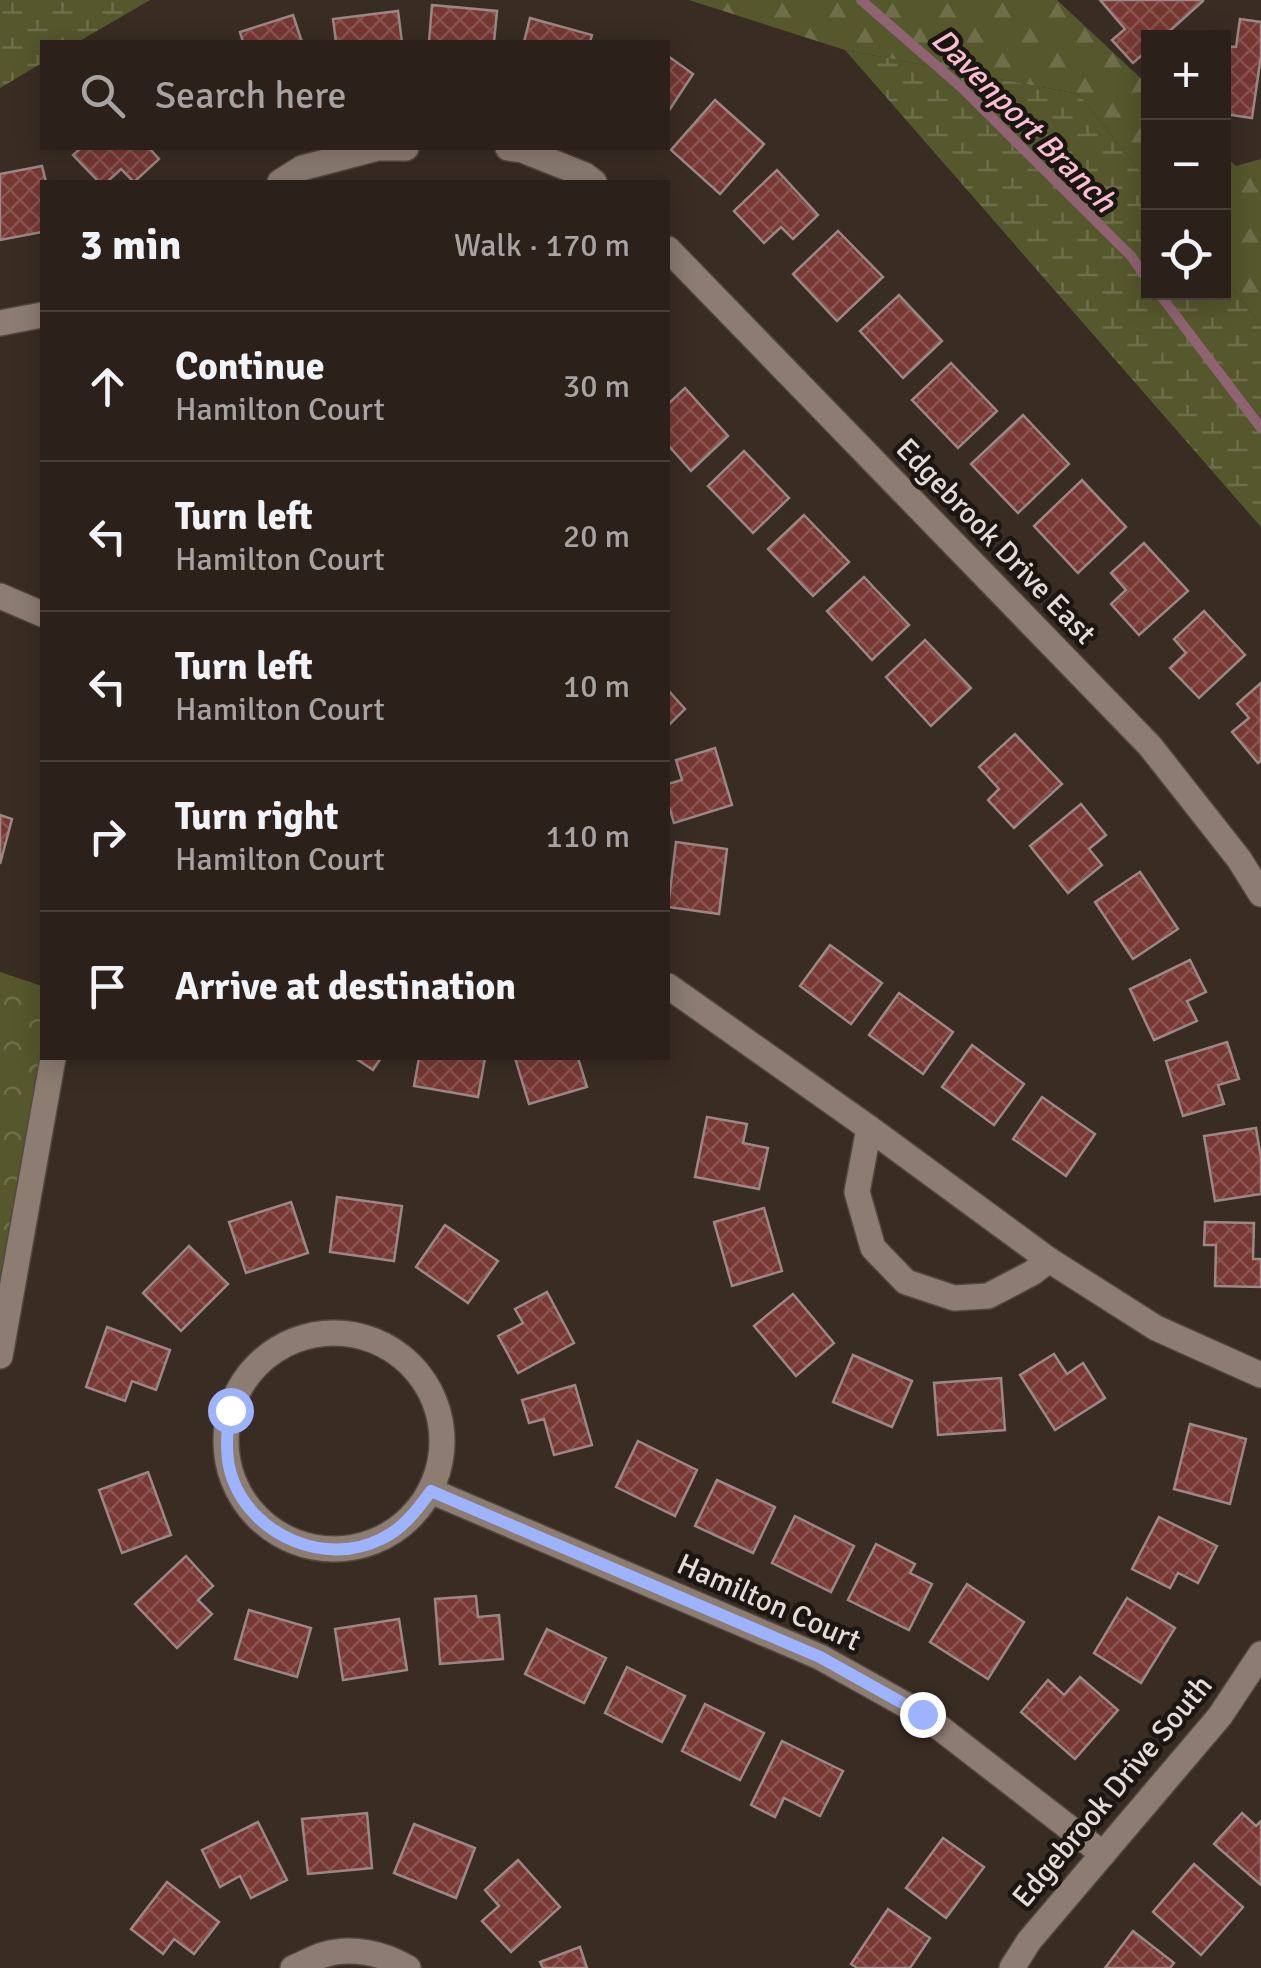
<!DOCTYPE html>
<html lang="en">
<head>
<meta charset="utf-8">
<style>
	body { margin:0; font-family:Signika,sans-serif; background:#332923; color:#f1f3f6 }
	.controls { position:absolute; right:30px; top:30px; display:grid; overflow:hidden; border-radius:0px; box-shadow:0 5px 25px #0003 }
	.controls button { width:90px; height:90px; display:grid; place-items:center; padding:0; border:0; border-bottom:2px solid #473e39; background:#2b211a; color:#f1f3f6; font:50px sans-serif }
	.stop { position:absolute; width:30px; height:30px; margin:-22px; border:8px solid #9eb3fd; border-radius:50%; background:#fff }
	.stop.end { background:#9eb3fd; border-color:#fff; box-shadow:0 2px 10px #0008 }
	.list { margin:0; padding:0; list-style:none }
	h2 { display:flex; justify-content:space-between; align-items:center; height:130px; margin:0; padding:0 40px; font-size:42px }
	h2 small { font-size:32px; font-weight:400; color:#a6a3a2 }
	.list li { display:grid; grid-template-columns:65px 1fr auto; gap:30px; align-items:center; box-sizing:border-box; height:150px; padding:0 40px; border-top:2px solid #473e39 }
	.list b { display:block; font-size:38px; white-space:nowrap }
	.list p { margin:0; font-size:32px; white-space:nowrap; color:#a6a3a2 }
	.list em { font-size:32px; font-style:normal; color:#a6a3a2 }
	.icon { flex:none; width:55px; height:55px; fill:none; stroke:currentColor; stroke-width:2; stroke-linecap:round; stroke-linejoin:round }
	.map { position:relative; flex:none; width:1261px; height:1968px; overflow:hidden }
	.search { position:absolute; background:#2b211a; box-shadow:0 5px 25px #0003; left:40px; top:40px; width:630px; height:110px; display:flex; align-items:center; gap:25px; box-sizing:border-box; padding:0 35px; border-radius:0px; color:#a6a3a2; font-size:38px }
	.panel { position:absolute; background:#2b211a; box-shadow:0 5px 25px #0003; left:40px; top:180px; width:630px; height:880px; border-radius:0px }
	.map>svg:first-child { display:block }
</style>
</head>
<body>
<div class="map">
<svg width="1261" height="1968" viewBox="0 0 1261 1968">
	<defs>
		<pattern id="forest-firs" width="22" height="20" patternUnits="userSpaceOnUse" patternTransform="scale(2.5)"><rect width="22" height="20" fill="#55582c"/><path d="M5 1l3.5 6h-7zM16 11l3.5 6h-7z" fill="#6d6f4a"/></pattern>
		<pattern id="wetland-marsh" width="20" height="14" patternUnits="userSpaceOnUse" patternTransform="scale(2.5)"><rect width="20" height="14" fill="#55582c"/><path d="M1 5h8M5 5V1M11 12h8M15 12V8" fill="none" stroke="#6d6f4a"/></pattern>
		<pattern id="park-crowns" width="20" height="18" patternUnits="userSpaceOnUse" patternTransform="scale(2.5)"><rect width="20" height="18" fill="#55582c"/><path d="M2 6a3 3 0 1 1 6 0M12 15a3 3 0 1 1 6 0" fill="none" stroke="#6d6f4a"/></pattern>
		<pattern id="building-cross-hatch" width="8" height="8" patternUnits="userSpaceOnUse" patternTransform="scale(2.5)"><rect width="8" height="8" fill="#773833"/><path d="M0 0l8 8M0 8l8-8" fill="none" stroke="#8a5450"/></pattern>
	</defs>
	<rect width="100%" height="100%" fill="#392c23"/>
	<g fill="url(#forest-firs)">
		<polygon points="689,0 1057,0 1148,85 1148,182 1079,94 845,50"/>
		<polygon points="1224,155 1236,166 1261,159 1261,325 1224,277"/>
	</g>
	<g fill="url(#wetland-marsh)">
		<polygon points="0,0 150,0 78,42 42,42 42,63 0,88"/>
		<polygon points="845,50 1079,94 1148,182 1148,292 1224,292 1224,277 1261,325 1261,527"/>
	</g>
	<polygon fill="url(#park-crowns)" points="0,972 42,986 42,1058 0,1300"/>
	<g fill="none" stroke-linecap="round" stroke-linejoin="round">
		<g stroke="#8f6371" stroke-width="10">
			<polyline points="861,0 961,87 1131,256 1148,280"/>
			<polyline points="1158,292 1261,428"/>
		</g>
	</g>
	<g fill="url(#building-cross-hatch)" stroke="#9c8785" stroke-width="2.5">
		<polygon points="1100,0 1202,0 1203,1 1162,38 1148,38 1148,50 1133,63 1112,40 1125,29"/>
		<polygon points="432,5 497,11 494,42 429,42"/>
		<polygon points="398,11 402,42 336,42 333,19"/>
		<polygon points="293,15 302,42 243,42 240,32"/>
		<polygon points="530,18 592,35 590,42 524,42"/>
		<polygon points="1240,19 1261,22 1261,56 1252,118 1224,114 1224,46 1236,47"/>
		<polygon points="668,56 693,74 668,112"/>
		<polygon points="715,100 764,144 720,194 671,150"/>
		<polygon points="81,148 149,148 159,159 134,182 121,169 107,182 99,182 73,155"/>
		<polygon points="42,166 46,182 42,182 42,232 0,240 0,174"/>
		<polygon points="777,170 818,215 793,239 781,227 764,243 734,211"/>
		<polygon points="838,231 883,277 837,321 793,274"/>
		<polygon points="899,295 942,341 903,378 860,331"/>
		<polygon points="951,363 997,411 958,448 912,400"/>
		<polygon points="685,388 728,436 691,471 668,445 668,404"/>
		<polygon points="1023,415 1069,464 1018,513 971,464"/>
		<polygon points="744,451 789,498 753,533 708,486"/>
		<polygon points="1082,480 1126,527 1078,573 1034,526"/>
		<polygon points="804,515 849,562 813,596 768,549"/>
		<polygon points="1144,543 1188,591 1139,635 1111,604 1126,590 1111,573"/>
		<polygon points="864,577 909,625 872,660 827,611"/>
		<polygon points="1204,611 1245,655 1199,698 1170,668 1186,653 1174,639"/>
		<polygon points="925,640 971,688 931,726 886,677"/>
		<polygon points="1261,683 1261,761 1258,763 1232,732 1249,718 1237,704"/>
		<polygon points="668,690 685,709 668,726"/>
		<polygon points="1015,734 1062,784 1014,828 988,800 999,789 979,767"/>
		<polygon points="715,748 732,805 674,823 668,803 668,784 682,780 676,760"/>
		<polygon points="1081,804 1106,835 1089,849 1102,865 1068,893 1030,846"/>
		<polygon points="0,815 12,819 0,864"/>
		<polygon points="676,842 727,849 719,914 668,907"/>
		<polygon points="1140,872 1178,929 1133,959 1095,902"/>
		<polygon points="830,945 882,983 851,1024 800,986"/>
		<polygon points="1190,960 1206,992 1187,1001 1197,1021 1154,1040 1130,989"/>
		<polygon points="899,993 953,1032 923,1074 869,1035"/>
		<polygon points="1227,1042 1239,1079 1218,1085 1224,1104 1183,1116 1166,1061"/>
		<polygon points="972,1045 1024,1084 994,1125 942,1087"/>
		<polygon points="355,1058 381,1058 373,1070"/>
		<polygon points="419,1058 485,1058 478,1097 414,1086"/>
		<polygon points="515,1058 578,1058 587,1087 529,1104"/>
		<polygon points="1042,1097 1095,1134 1066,1176 1013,1139"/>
		<polygon points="707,1117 747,1124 743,1143 768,1148 759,1189 695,1177"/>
		<polygon points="1256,1128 1261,1158 1261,1194 1215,1201 1204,1136"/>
		<polygon points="337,1197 402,1206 394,1261 330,1252"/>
		<polygon points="291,1202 308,1253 246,1273 229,1222"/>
		<polygon points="764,1208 782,1271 732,1286 714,1222"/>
		<polygon points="1205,1222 1254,1223 1253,1259 1261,1259 1261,1287 1215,1286 1216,1245 1204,1245"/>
		<polygon points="445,1225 498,1261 468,1303 416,1267"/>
		<polygon points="189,1246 228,1284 181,1331 143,1293"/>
		<polygon points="547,1292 574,1343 518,1373 498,1336 523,1323 515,1309"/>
		<polygon points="793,1294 834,1343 796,1376 754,1326"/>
		<polygon points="107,1327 170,1350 156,1390 132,1381 125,1401 86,1387"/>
		<polygon points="1054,1354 1067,1374 1083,1363 1105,1398 1055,1430 1020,1375"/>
		<polygon points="853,1355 912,1381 892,1427 833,1402"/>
		<polygon points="1001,1378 1005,1430 938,1435 934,1383"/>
		<polygon points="575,1385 592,1445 554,1455 544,1419 529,1423 522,1400"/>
		<polygon points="1190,1424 1246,1439 1230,1504 1174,1489"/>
		<polygon points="638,1441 697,1470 675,1516 616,1487"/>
		<polygon points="148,1472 171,1535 122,1553 99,1490"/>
		<polygon points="717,1480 775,1507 753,1553 695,1526"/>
		<polygon points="795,1516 854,1546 831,1592 772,1563"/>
		<polygon points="1159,1517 1217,1546 1198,1583 1178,1573 1170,1588 1132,1569"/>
		<polygon points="876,1544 915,1564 910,1573 932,1584 909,1630 848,1600"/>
		<polygon points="186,1556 213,1586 198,1600 212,1614 177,1648 135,1604"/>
		<polygon points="967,1584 1024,1622 988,1679 930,1642"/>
		<polygon points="476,1596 478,1617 499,1615 503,1659 440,1664 435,1599"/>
		<polygon points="1127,1598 1175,1628 1141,1683 1094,1653"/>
		<polygon points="249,1610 311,1628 297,1677 235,1659"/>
		<polygon points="399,1619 407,1670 343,1680 335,1629"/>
		<polygon points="547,1629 606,1658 584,1703 525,1674"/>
		<polygon points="627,1667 685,1696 662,1742 605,1713"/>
		<polygon points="1080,1677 1118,1710 1075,1759 1021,1712 1048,1680 1064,1695"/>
		<polygon points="705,1704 764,1733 740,1780 682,1751"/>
		<polygon points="782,1741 843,1771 820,1816 784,1798 775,1817 751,1805"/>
		<polygon points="367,1813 372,1868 308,1874 302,1819"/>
		<polygon points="1242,1813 1256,1826 1261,1821 1261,1885 1214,1844"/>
		<polygon points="258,1822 287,1880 251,1898 240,1876 220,1887 202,1850"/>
		<polygon points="414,1824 475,1848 456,1898 394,1873"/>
		<polygon points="943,1838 984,1867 946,1918 906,1888"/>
		<polygon points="518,1860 560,1907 511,1952 482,1921 499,1906 485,1890"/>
		<polygon points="1194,1864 1243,1907 1201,1955 1153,1912"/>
		<polygon points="167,1882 219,1922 194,1954 174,1939 163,1954 131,1929"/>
		<polygon points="888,1909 930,1938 910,1968 857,1968 851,1964"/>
		<polygon points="1133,1931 1174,1963 1170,1968 1105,1968"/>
		<polygon points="580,1947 587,1968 543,1968 540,1962"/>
	</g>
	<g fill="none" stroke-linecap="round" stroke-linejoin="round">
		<g stroke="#534841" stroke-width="28">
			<g id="minor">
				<polyline points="508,148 522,150 585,175 594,182"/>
				<polyline points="280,182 302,168 378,148 406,148"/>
				<polyline points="668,249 1150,746 1239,859 1261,894"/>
				<polyline points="0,323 42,315"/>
				<polyline points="0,596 42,614"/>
				<polyline points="668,986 869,1128 1049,1260 1156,1328 1261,1375"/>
				<polyline points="869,1128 857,1192 873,1248 906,1282 954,1298 988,1296 1032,1273 1049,1260"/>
				<circle cx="334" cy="1441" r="108"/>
				<polyline points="0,1356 53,1058"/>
				<polyline points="431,1491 820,1657 922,1714 1103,1854"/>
				<path d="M293,1968C303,1964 313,1958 323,1955C351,1946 383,1953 408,1968"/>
				<polyline points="1012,1968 1029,1941 1220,1716 1261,1654"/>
			</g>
		</g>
		<use href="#minor" stroke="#8c7c72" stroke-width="25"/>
	</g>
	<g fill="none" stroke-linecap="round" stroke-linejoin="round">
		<path stroke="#9eb3fd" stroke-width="12" d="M230,1410C227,1434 224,1456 233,1480C254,1536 326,1567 381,1539C403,1529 417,1510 431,1491L820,1657L922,1714"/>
	</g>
	<g text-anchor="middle" stroke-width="9" stroke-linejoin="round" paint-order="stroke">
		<g font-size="30" fill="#e5dcd6" stroke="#1c1612">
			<text transform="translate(996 541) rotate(46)" y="10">Edgebrook Drive East</text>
			<text transform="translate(769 1602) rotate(24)" y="10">Hamilton Court</text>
			<text transform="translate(1112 1791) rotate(-50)" y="10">Edgebrook Drive South</text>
		</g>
		<g font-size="32" font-style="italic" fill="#f9bed1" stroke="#1c1612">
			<text transform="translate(1024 120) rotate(45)" y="11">Davenport Branch</text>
		</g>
	</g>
</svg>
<div class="controls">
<button>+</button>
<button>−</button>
<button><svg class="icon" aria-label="locate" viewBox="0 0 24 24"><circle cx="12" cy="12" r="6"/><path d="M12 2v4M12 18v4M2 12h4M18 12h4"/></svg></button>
</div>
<div class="stop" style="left:230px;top:1410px"></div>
<div class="stop end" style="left:922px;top:1714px"></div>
<div class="search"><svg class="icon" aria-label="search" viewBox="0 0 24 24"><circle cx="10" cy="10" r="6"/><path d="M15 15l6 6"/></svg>Search here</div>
<section class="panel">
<h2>3 min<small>Walk · 170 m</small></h2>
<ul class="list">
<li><svg class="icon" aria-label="ahead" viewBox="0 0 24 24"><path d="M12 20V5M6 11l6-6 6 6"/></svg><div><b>Continue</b><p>Hamilton Court</p></div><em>30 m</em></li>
<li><svg class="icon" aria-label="left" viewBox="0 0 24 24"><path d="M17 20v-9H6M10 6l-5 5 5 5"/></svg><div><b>Turn left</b><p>Hamilton Court</p></div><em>20 m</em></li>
<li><svg class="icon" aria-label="left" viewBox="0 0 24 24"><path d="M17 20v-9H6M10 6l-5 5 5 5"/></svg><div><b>Turn left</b><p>Hamilton Court</p></div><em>10 m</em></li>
<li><svg class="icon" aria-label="right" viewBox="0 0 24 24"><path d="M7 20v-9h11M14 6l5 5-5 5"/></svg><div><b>Turn right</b><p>Hamilton Court</p></div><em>110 m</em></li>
<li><svg class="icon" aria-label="arrive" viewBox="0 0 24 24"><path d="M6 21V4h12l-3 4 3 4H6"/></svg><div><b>Arrive at destination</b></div></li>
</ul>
</section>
</div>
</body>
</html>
